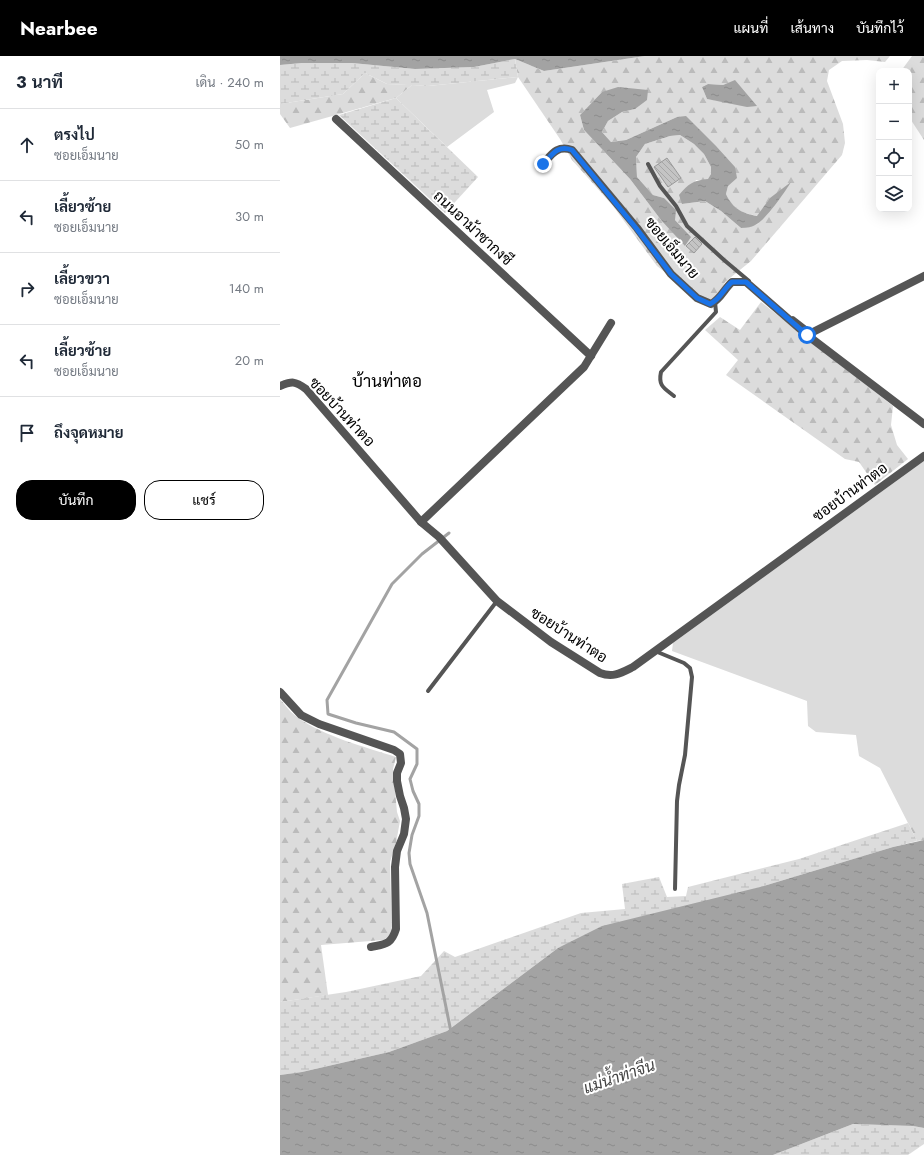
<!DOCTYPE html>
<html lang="th">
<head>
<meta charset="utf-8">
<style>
	body { margin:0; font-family:Jost,Sarabun,sans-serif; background:#f2f2f3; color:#1f2937 }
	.controls { position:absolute; right:12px; top:12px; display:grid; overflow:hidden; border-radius:8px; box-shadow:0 4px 16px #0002 }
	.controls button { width:36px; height:36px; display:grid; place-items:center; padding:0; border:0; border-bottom:1px solid #e0e1e3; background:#fff; color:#1f2937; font:20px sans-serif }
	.stop { position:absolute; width:12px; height:12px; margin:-9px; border:3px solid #1a73e8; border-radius:50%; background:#fff }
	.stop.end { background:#1a73e8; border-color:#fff; box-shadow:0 1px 4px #0008 }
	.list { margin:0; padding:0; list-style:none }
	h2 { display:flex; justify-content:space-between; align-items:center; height:52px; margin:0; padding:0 16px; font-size:17px }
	h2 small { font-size:13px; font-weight:400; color:#747a83 }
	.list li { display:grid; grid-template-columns:26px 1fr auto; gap:12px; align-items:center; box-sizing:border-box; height:72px; padding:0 16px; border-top:1px solid #e0e1e3 }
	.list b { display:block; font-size:15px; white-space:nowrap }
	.list p { margin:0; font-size:13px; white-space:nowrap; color:#747a83 }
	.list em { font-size:13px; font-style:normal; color:#747a83 }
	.actions { display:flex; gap:8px; padding:12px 16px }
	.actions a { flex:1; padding:9px 0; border:1px solid #000; border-radius:16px; text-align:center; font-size:14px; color:#000 }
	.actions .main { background:#000; color:#fff }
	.icon { flex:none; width:22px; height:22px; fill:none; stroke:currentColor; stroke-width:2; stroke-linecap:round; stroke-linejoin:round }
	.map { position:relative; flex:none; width:644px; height:1099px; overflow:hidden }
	header { display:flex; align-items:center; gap:24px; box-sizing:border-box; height:56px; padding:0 20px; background:#000; color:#fff }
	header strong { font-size:19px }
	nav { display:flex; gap:22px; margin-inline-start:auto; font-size:14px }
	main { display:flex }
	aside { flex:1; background:#fff }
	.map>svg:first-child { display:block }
</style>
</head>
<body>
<header>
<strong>Nearbee</strong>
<nav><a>แผนที่</a><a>เส้นทาง</a><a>บันทึกไว้</a></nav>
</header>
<main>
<aside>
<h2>3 นาที<small>เดิน · 240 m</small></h2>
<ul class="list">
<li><svg class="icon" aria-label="ahead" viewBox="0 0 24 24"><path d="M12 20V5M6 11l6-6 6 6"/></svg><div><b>ตรงไป</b><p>ซอยเอ็มนาย</p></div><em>50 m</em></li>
<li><svg class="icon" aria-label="left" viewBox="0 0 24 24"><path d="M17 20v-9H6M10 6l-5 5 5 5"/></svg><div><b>เลี้ยวซ้าย</b><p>ซอยเอ็มนาย</p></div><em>30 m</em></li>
<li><svg class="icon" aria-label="right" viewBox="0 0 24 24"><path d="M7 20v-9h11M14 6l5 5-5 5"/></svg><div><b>เลี้ยวขวา</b><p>ซอยเอ็มนาย</p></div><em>140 m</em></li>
<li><svg class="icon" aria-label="left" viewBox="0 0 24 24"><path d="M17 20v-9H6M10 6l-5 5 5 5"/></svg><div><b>เลี้ยวซ้าย</b><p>ซอยเอ็มนาย</p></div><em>20 m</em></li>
<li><svg class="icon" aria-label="arrive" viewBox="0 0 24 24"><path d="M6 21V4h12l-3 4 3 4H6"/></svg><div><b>ถึงจุดหมาย</b></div></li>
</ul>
<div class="actions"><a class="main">บันทึก</a><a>แชร์</a></div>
</aside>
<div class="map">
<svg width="644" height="1099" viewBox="0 0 644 1099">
	<defs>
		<pattern id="forest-firs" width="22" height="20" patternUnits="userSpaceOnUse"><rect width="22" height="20" fill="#dcdcdc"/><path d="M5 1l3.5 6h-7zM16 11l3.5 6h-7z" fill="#bbb"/></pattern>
		<pattern id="wetland-marsh" width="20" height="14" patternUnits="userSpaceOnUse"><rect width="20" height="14" fill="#dcdcdc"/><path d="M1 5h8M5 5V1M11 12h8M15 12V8" fill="none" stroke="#bbb"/></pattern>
		<pattern id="water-ripples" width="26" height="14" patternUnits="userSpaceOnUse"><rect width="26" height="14" fill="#a3a3a3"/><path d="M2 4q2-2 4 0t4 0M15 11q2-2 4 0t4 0" fill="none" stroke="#8b8b8b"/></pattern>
		<pattern id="building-back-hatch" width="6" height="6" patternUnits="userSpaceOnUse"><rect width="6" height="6" fill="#c4c4c4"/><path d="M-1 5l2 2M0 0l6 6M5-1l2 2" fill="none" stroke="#a7a7a7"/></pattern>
	</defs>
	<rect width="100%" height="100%" fill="#fff"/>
	<g fill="#dcdcdc">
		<polygon points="238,21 235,27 207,34 214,56 167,91 116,42 132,29 148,30"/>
		<polygon points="644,405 644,767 628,767 600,712 579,700 576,679 536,676 528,670 527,645 392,595 393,587"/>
	</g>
	<g fill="url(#forest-firs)" fill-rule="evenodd">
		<path d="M365,0H610L605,6L587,4L562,5L549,14L547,25L563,68L565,87L562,99L471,205L445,226L432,253L377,210L333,150L292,104L280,83L238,21L235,3L264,15ZM455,25L464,36L440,45L427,43L422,31L428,28L443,29ZM322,36L355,53L342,56L328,65L322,76L331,86L346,84L397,61L448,130L446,138C453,154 462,157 478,160L490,142L478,168L461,172L441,155L425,145L402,148L416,124H428L431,118V111L424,98L414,88L400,79L390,80L365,88L356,101L357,121L373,139L384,142L395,164L411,181L381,164L350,123L304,74L300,59Z"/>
		<polygon points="632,0 644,0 644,84 629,61 629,15 621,15"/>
		<polygon points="85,17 107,28 132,29 116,42 10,72 0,58 0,48 63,38"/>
		<polygon points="481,246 613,350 611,369 617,389 628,403 595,429 579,406 565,403 446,319 458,304 425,274 440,261 460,274"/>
		<path d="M0,643C5,649 11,657 17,661C43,680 85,691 116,701L113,713L117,756L120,765L116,787L110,806L112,879L103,884L41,889L48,939L0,946Z"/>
		<polygon points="628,767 644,767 644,784 637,785"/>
	</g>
	<g fill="url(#wetland-marsh)">
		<polygon points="235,3 238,21 148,30 107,28 85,17 63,38 0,48 0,9 22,7 72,7 135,13 194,11"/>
		<polygon points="116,42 198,121 165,157 59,59"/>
		<polygon points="628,767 637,785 613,791 278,892 167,975 109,996 22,1016 0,1019 0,946 66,936 141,920 164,895 175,901 301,857 345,853 342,828 379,821 387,841 406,840 408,831 519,803"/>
		<polygon points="573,1068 633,1070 644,1072 644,1088 628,1099 493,1099"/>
	</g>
	<g fill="url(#water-ripples)">
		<polygon points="0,0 365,0 264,15 235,3 194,11 135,13 72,7 22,7 0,9"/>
		<polygon points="455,24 477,50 467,51 427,43 422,31 428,28 443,29"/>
		<path d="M338,31L368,34L367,44L355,53L342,56L328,65L322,76L331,86L346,84L397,61L406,60L436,90L455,111L457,122L448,130L446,138C453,153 462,157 477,160L490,142L511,126C505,136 486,163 477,168C472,171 467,172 461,172L441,155L425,145L402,148L399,139C408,128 414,124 428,123L431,118V111L424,98L414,88L400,79L390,80L365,88L356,101L357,121L373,139L384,142L396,154L395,164L411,181L405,190L381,164L350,123L304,74L300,59L322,36Z"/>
		<polygon points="644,784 644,1072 633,1070 573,1068 493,1099 0,1099 0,1019 22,1016 109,996 167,975 278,892 322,870 480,831 613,791"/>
	</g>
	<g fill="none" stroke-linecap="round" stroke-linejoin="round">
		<polyline stroke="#a3a3a3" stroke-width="3" points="169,477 142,498 112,528 47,644 48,658 76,667 114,676 137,693 137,708 130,723 133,735 139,748 139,760 132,779 129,797 130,808 147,857 171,976"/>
	</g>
	<g fill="url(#building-back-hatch)" stroke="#999">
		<polygon points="387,102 401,122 388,131 374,111"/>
		<polygon points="415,181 422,188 414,197 406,190"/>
	</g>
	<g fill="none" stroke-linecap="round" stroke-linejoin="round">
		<g stroke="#555" stroke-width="4">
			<polyline points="368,108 380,130 396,150 407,170 444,204 469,225"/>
			<polyline points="513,262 531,276"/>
			<path d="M394,340C384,332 378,330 381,316L436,256L435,246"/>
			<polyline points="375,595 404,607 410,612 412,621 405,699 399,729 397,745 395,833"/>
			<polyline points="148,635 217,545"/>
		</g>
		<g stroke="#555" stroke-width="8">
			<polyline points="56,63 311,300"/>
			<path d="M263,108C272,98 277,89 292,94L357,172L391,218L417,242L431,248C441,243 444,233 452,226H466L527,279L644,368"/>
			<polyline points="527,279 644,220"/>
			<path d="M0,330C12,325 15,325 26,333L141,466L159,481L217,545L271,586L320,617C333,622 341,617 353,611L644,400"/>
			<polyline points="141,466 304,311 331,267"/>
			<path d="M0,636L21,659L39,668L114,694L120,698L121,707L117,717V725L120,740L124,752L126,763L124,778L117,795L115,811L116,873C111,889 105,888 91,891"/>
		</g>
	</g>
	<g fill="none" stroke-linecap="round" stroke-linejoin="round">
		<path stroke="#1a73e8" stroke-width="5" d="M263,108C273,98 277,89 292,94L356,172L391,218L417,242L430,248C441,243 443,233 452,226H466L527,279"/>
	</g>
	<g text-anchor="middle" stroke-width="4" stroke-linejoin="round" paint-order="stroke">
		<g font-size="15" fill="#000" stroke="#fff">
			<text transform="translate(193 172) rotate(43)" y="5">ถนนอาม้าซากงซี</text>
			<text transform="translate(392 192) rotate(50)" y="5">ซอยเอ็มนาย</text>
			<text transform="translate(62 356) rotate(47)" y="5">ซอยบ้านท่าตอ</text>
			<text transform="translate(570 436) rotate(-36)" y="5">ซอยบ้านท่าตอ</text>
			<text transform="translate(289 579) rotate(33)" y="5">ซอยบ้านท่าตอ</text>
		</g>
		<g font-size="16" font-style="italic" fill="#444" stroke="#fff">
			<text transform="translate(339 1020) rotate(-19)" y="6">แม่น้ำท่าจีน</text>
		</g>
		<g font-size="17" fill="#000" stroke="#fff">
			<text x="107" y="331">บ้านท่าตอ</text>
		</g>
	</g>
</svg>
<div class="controls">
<button>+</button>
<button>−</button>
<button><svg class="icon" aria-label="locate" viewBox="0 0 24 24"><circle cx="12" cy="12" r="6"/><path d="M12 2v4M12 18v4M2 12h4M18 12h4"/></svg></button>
<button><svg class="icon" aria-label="layers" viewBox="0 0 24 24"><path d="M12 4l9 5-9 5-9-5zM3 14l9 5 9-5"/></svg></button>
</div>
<div class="stop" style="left:527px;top:279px"></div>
<div class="stop end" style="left:263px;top:108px"></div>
</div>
</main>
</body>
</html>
